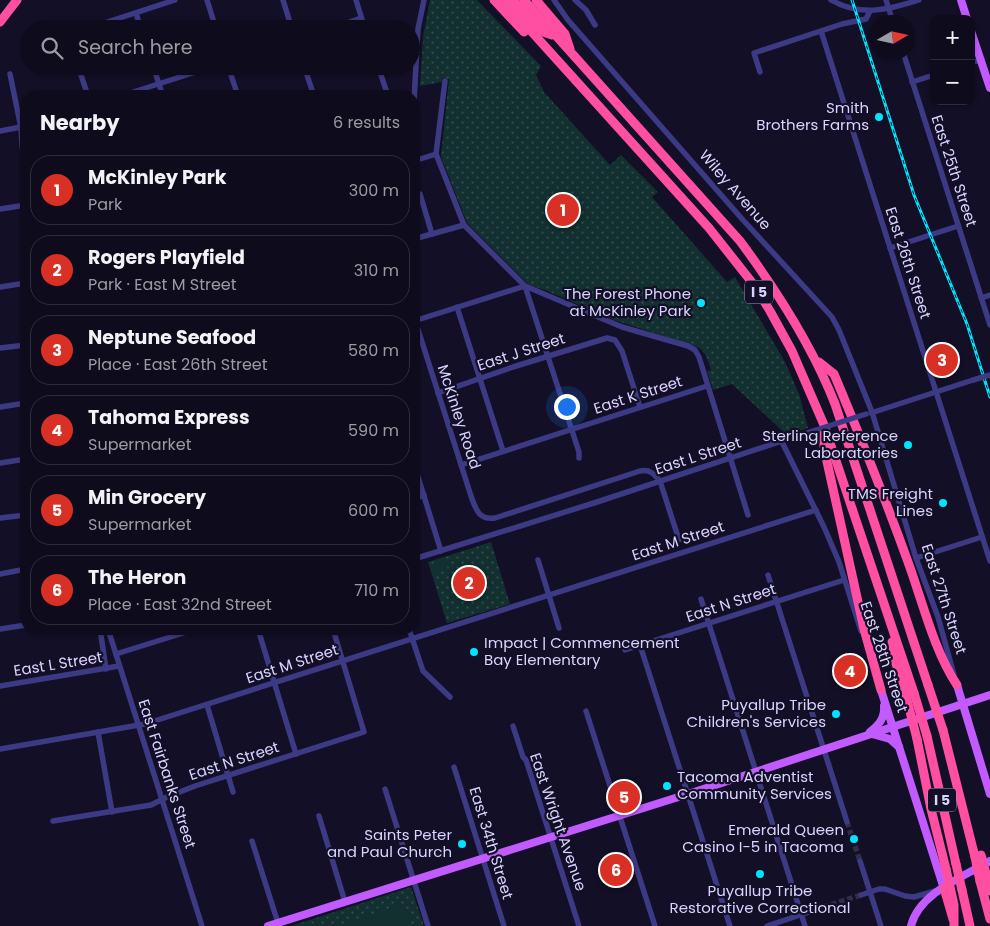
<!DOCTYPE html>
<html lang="en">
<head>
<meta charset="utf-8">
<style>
	body { margin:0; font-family:Poppins,sans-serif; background:#171425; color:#f1f3f6 }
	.controls { position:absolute; right:15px; top:15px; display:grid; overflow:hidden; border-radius:10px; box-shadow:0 1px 4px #0004 }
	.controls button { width:45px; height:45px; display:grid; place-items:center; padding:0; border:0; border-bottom:1px solid #2e2b3b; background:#0e0b1c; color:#f1f3f6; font:25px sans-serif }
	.compass { position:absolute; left:870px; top:15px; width:45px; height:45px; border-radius:50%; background:#0e0b1c; box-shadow:0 1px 4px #0004; rotate:81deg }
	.you { position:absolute; left:566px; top:406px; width:18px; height:18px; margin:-12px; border:4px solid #fff; border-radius:50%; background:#1a73e8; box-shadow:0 0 0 8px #1a73e833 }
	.badge { display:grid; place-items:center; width:32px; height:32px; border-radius:50%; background:#d93025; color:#fff; font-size:16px; font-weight:700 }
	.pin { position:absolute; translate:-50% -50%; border:2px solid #fff; box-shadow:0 1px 5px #0006 }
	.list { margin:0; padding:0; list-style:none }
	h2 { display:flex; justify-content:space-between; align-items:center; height:65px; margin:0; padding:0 20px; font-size:21px }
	h2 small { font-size:16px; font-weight:400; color:#9b9ba3 }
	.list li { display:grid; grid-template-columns:32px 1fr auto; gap:15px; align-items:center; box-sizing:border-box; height:70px; margin:0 10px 10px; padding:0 10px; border:1px solid #2e2b3b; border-radius:20px }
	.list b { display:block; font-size:19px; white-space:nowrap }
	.list p { margin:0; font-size:16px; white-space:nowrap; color:#9b9ba3 }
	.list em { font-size:16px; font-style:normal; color:#9b9ba3 }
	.icon { flex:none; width:28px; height:28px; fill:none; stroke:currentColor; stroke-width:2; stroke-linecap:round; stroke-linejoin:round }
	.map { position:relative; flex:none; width:990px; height:926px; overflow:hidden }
	.search { position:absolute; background:#0e0b1c; box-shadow:0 1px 4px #0004; left:20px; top:20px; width:400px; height:55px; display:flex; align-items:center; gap:12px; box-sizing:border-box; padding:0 18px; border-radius:28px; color:#9b9ba3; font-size:19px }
	.panel { position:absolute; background:#0e0b1c; box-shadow:0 1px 4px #0004; left:20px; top:90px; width:400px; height:545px; border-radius:20px }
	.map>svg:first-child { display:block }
</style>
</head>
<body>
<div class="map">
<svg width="990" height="926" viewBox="0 0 990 926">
	<defs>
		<pattern id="green-dots" width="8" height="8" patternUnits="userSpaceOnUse" patternTransform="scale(1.25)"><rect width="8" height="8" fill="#12302f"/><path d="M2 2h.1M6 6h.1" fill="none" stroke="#344d4e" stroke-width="1.8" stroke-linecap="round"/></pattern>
	</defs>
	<rect width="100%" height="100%" fill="#130f26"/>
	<g fill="url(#green-dots)">
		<path d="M430,0H477L541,66L536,75L544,92L610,165L621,155L658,192L652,197L727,282L735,277L785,362L799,394L808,428L787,435L732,384L713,390L707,371L711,370C708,360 706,353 698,347L614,320L545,290L529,285L467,223L441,157L449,79L442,78V82L420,86L423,37Z"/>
		<polygon points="491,542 510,604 447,623 428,562"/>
		<polygon points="411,887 424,926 291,926"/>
	</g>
	<g fill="#12302f">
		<polygon points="444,560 448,569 432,574 429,565"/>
		<polygon points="405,904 412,926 337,926"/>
	</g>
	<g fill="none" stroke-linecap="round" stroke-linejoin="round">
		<g stroke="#312d47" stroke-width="5.5" stroke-dasharray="5.5 3" stroke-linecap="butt">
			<polyline points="847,822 860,861"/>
			<polyline points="815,910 861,895"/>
		</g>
		<g stroke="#3d3a85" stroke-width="5.5">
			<polyline points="207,0 216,29"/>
			<polyline points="283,0 292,29"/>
			<polyline points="356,0 365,29"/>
			<polyline points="554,0 568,20 743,220 832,317 839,330 872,412 916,558 938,617 954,675"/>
			<polyline points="575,0 586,10 595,25"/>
			<path d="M831,0C860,17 888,10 919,0"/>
			<polyline points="886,0 893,22"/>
			<polyline points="136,13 141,29"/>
			<polyline points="86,29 175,0"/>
			<polyline points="330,29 361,18"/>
			<polyline points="821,31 990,561"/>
			<polyline points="903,52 990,325"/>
			<polyline points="971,63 980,60"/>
			<polyline points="78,66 88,96"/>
			<polyline points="153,66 163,96"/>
			<polyline points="228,66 238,96"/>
			<polyline points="304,66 314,96"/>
			<polyline points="378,66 388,96"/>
			<polyline points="760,72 754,53 842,24 866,19 870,11"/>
			<polyline points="10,74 21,128 22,146 26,171"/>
			<polyline points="445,81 436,154 464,225 525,286 622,327 688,346 695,350 699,357 748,515"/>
			<polyline points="912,82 934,75"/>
			<polyline points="121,96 214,66"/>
			<polyline points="371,96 387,91"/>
			<polyline points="414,101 418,29 424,0"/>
			<polyline points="0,131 26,126"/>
			<polyline points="414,161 436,154"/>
			<polyline points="420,194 432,234"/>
			<polyline points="0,209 26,205"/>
			<polyline points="414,239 464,225"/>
			<polyline points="890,248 958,226"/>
			<polyline points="0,287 26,283"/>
			<polyline points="981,298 990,295"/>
			<polyline points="457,307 503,451"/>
			<path d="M415,320L471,496C476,509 478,520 495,518L640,471C650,469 654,474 660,481L679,540"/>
			<polyline points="414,321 525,286 579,452 579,458"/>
			<polyline points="0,348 26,345"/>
			<polyline points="438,393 513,367 607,338 615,340 622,351 640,407"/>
			<polyline points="0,407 26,403"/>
			<polyline points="871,413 973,380"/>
			<polyline points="782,442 824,527 839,562 861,631"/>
			<polyline points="0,463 26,459"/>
			<polyline points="414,464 441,551"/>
			<polyline points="461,465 707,386"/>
			<polyline points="414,499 424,495"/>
			<polyline points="0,518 26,515"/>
			<polyline points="916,558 982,537"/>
			<polyline points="414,559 594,503 788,439"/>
			<polyline points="538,560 559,628"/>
			<polyline points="0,574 26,569"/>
			<polyline points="768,575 847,822"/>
			<polyline points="701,599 805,926"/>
			<polyline points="0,629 26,625"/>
			<polyline points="100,629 106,669"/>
			<polyline points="108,629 202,926"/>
			<polyline points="258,629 296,754"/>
			<polyline points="409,629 423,671 450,697"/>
			<polyline points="640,645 730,926"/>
			<polyline points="625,650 844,580"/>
			<polyline points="116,654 196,629"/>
			<polyline points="0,686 119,666"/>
			<polyline points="207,705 233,792"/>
			<polyline points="586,711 655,926"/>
			<polyline points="513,726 523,757 526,760 579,926"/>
			<polyline points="98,732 112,812"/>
			<polyline points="0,749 145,724 816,510"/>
			<polyline points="454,767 504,926"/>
			<polyline points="385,789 428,926"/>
			<polyline points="319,816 345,902"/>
			<polyline points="53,821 151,805 167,797 195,786 364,732 333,629"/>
			<polyline points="252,841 278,923"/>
			<polyline points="860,861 881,926"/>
			<polyline points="861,895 879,889 885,889 905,896 914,897 935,891"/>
			<polyline points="767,926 815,910"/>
		</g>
		<g stroke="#c25bff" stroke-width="8">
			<polyline points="961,0 967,19"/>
			<polyline points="971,31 990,88"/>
			<polyline points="957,685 990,794"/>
			<polyline points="881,690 945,892"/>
			<path d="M870,732C879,725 885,718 884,706"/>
			<polyline points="872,734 890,739 899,747"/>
			<polyline points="268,926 688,794 990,695"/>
			<path d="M911,926C919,893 963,877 990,861"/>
		</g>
		<g stroke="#ff4fa3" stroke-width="9">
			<polyline points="494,0 524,32"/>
			<polyline points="503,0 709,228 754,285 770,311 792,351 824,425 914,693"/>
			<polyline points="513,0 543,32 552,35"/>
			<path d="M524,0L740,241C777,291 812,345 835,404L928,685"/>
			<polyline points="536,0 565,34 570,49"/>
			<polyline points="0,22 17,0"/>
			<path d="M819,362L834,374C860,436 885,498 908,562C922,600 934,651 957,685"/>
			<polyline points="824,433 824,448 864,629 881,690"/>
			<polyline points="892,642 894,657 906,696"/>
			<polyline points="943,730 975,857"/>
			<polyline points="927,736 956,864"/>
			<polyline points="917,739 931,809 946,869"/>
			<polyline points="987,877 990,891"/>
			<polyline points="980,881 990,919"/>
			<polyline points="944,888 953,919"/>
			<polyline points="962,890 970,926"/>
		</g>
		<g stroke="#00e5ff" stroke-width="3">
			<polyline id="rail" points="852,0 914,195 967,324 990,397"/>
		</g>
		<use href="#rail" stroke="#130f26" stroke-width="1" stroke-dasharray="4" stroke-linecap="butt"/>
		<g stroke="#3d3a85" stroke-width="5.5">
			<polyline points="973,380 990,375"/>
			<polyline points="788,439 866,414"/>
		</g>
		<g stroke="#ff4fa3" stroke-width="9">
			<polyline points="928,685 943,730"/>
			<polyline points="914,693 927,736"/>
			<polyline points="906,696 917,739"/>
			<polyline points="981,855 987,877"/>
			<polyline points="975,857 980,881"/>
			<polyline points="956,864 962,890"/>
			<polyline points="946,869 954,905 954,926"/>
		</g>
	</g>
	<g fill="#00e5ff" stroke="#130f26" stroke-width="2">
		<circle cx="879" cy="117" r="5"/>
		<circle cx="701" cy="303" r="5"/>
		<circle cx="908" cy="445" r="5"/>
		<circle cx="943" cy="503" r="5"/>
		<circle cx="474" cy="652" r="5"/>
		<circle cx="836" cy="714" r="5"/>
		<circle cx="667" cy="786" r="5"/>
		<circle cx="854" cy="839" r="5"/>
		<circle cx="462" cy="844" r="5"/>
		<circle cx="760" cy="874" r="5"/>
	</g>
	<g text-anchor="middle" stroke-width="4.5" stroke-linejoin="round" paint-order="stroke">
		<g fill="#130f26" stroke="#9e99be" stroke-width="1">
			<rect x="745" y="280.5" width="28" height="23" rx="4"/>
			<rect x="928" y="788.5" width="28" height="23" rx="4"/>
		</g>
		<g font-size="14" font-weight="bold" fill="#d9d4ff">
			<text x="759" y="297">I 5</text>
			<text x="942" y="805">I 5</text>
		</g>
		<g font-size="15" fill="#d9d4ff" stroke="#130f26" text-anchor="end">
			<text x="869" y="113">Smith<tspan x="869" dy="17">Brothers Farms</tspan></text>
			<text x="691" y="299">The Forest Phone<tspan x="691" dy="17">at McKinley Park</tspan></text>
			<text x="898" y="441">Sterling Reference<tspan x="898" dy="17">Laboratories</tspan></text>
			<text x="933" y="499">TMS Freight<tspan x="933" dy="17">Lines</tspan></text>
			<text x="484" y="648" text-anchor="start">Impact | Commencement<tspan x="484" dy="17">Bay Elementary</tspan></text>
			<text x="826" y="710">Puyallup Tribe<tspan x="826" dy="17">Children's Services</tspan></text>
			<text x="677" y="782" text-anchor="start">Tacoma Adventist<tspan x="677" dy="17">Community Services</tspan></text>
			<text x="844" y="835">Emerald Queen<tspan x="844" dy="17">Casino I-5 in Tacoma</tspan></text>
			<text x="452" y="840">Saints Peter<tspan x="452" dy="17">and Paul Church</tspan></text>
			<text x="760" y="896" text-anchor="middle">Puyallup Tribe<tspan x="760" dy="17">Restorative Correctional</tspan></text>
		</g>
		<g font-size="15" fill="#d9d4ff" stroke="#130f26">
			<text transform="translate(954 171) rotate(72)" y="5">East 25th Street</text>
			<text transform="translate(735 190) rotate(49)" y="5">Wiley Avenue</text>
			<text transform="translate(908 263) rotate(72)" y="5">East 26th Street</text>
			<text transform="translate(521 352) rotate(-18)" y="5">East J Street</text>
			<text transform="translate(638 395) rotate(-18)" y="5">East K Street</text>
			<text transform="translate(459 417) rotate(72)" y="5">McKinley Road</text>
			<text transform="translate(698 456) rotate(-18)" y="5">East L Street</text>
			<text transform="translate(678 541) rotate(-18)" y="5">East M Street</text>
			<text transform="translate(944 599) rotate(72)" y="5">East 27th Street</text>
			<text transform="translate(731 603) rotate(-18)" y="5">East N Street</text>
			<text transform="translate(884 657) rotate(71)" y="5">East 28th Street</text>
			<text transform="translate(58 664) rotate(-9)" y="5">East L Street</text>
			<text transform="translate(292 664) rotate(-18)" y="5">East M Street</text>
			<text transform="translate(234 761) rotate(-18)" y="5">East N Street</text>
			<text transform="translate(167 774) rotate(72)" y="5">East Fairbanks Street</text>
			<text transform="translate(558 822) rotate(71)" y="5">East Wright Avenue</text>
			<text transform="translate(491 843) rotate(73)" y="5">East 34th Street</text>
		</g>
	</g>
</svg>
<div class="controls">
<button>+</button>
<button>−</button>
</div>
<svg class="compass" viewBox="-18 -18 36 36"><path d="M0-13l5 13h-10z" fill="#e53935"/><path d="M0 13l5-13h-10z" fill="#9b9ba3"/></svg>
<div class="you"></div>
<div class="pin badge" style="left:563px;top:210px">1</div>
<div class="pin badge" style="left:469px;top:583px">2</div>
<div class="pin badge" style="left:942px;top:360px">3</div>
<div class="pin badge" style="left:850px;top:671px">4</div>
<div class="pin badge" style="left:624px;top:797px">5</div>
<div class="pin badge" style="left:616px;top:870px">6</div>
<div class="search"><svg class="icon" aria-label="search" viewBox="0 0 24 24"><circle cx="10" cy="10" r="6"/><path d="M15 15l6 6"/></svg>Search here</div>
<section class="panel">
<h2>Nearby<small>6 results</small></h2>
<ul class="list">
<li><span class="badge">1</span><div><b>McKinley Park</b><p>Park</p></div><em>300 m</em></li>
<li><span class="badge">2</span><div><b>Rogers Playfield</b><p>Park · East M Street</p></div><em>310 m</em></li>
<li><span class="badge">3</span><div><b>Neptune Seafood</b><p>Place · East 26th Street</p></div><em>580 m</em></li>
<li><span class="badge">4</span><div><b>Tahoma Express</b><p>Supermarket</p></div><em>590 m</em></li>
<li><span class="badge">5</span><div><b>Min Grocery</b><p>Supermarket</p></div><em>600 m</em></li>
<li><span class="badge">6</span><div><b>The Heron</b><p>Place · East 32nd Street</p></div><em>710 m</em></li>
</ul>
</section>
</div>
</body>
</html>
